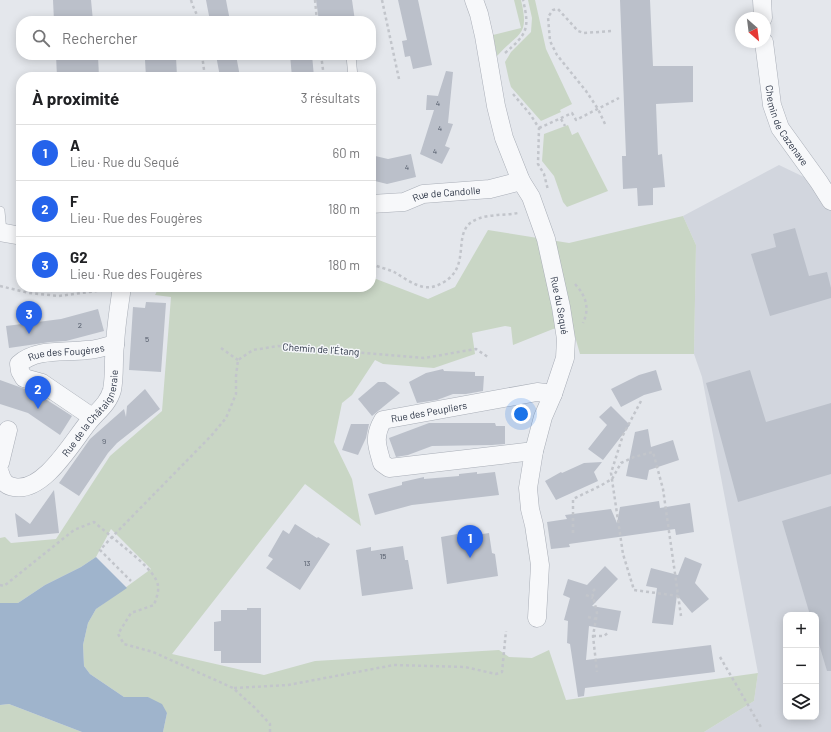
<!DOCTYPE html>
<html lang="fr">
<head>
<meta charset="utf-8">
<style>
	body { margin:0; font-family:Barlow,sans-serif; background:#f2f2f2; color:#202124 }
	.controls { position:absolute; right:12px; bottom:12px; display:grid; overflow:hidden; border-radius:8px; box-shadow:0 2px 10px #0003 }
	.controls button { width:36px; height:36px; display:grid; place-items:center; padding:0; border:0; border-bottom:1px solid #e0e0e0; background:#fff; color:#202124; font:20px sans-serif }
	.compass { position:absolute; left:735px; top:12px; width:36px; height:36px; border-radius:50%; background:#fff; box-shadow:0 2px 10px #0003; rotate:152deg }
	.you { position:absolute; left:521px; top:414px; width:14px; height:14px; margin:-10px; border:3px solid #fff; border-radius:50%; background:#1a73e8; box-shadow:0 0 0 6px #1a73e833 }
	.badge { display:grid; place-items:center; width:26px; height:26px; border-radius:50%; background:#2563eb; color:#fff; font-size:13px; font-weight:700 }
	.pin { position:absolute; translate:-50% -33px; filter:drop-shadow(0 1px 2px #0008) }
	.pin::after { content:''; position:absolute; top:21px; width:14px; height:12px; background:inherit; clip-path:polygon(0 0,100% 0,50% 100%) }
	.list { margin:0; padding:0; list-style:none }
	h2 { display:flex; justify-content:space-between; align-items:center; height:52px; margin:0; padding:0 16px; font-size:17px }
	h2 small { font-size:13px; font-weight:400; color:#757577 }
	.list li { display:grid; grid-template-columns:26px 1fr auto; gap:12px; align-items:center; box-sizing:border-box; height:56px; padding:0 16px; border-top:1px solid #e0e0e0 }
	.list b { display:block; font-size:15px; white-space:nowrap }
	.list p { margin:0; font-size:13px; white-space:nowrap; color:#757577 }
	.list em { font-size:13px; font-style:normal; color:#757577 }
	.icon { flex:none; width:22px; height:22px; fill:none; stroke:currentColor; stroke-width:2; stroke-linecap:round; stroke-linejoin:round }
	.map { position:relative; flex:none; width:831px; height:732px; overflow:hidden }
	.search { position:absolute; background:#fff; box-shadow:0 2px 10px #0003; left:16px; top:16px; width:360px; height:44px; display:flex; align-items:center; gap:10px; box-sizing:border-box; padding:0 14px; border-radius:16px; color:#757577; font-size:15px }
	.panel { position:absolute; background:#fff; box-shadow:0 2px 10px #0003; left:16px; top:72px; width:360px; height:220px; border-radius:16px }
	.map>svg:first-child { display:block }
</style>
</head>
<body>
<div class="map">
<svg width="831" height="732" viewBox="0 0 831 732">
	<rect width="100%" height="100%" fill="#e4e7ec"/>
	<path fill="#d2d6de" fill-rule="evenodd" d="M779,165L831,190V732H704L754,701L758,673L702,377L694,354L696,245L683,216ZM786,615H816V717H786Z"/>
	<g fill="#c9d6c5">
		<path d="M514,0H521C530,38 518,32 497,56L493,35L521,28Z"/>
		<polygon points="528,0 535,0 546,49 572,104 560,110 561,112 541,121 511,87 509,80 505,62 511,52 531,32 532,18"/>
		<polygon points="568,125 572,135 578,132 608,191 567,207 563,202 554,176 542,161 544,134"/>
		<polygon points="683,216 696,245 694,354 580,354 572,326 553,329 513,345 511,327 505,326 472,333 475,354 434,368 383,364 375,360 352,395 342,403 334,442 352,479 361,526 305,484 172,654 264,675 315,661 499,650 509,657 532,658 549,650 566,700 758,673 754,701 704,732 163,732 167,713 148,697 124,697 90,674 84,666 83,645 88,623 96,609 151,569 111,529 96,557 81,567 45,585 18,603 0,603 0,538 5,537 11,543 56,539 110,456 162,411 171,297 155,295 159,287 371,287 371,277 428,299 455,287 488,230 569,243"/>
		<polygon points="9,704 82,732 0,732 0,705"/>
	</g>
	<polygon fill="#9fb4cc" points="96,557 127,588 96,609 88,623 83,645 84,666 90,674 124,697 148,697 162,704 167,713 163,732 82,732 9,704 0,705 0,603 18,603 45,585 81,567"/>
	<g fill="#bbc0ca">
		<polygon points="53,0 91,0 93,21 54,21"/>
		<polygon points="206,0 226,0 230,21 210,21"/>
		<polygon points="316,0 352,0 355,21 319,21"/>
		<polygon points="398,0 418,0 432,65 413,69 410,56 405,57 402,41 407,40"/>
		<polygon points="620,0 650,0 653,66 693,66 693,102 656,104 658,155 662,154 665,187 653,188 653,205 638,206 637,188 623,189 622,156 626,156"/>
		<polygon points="56,55 79,55 79,58 98,56 99,77 57,77"/>
		<polygon points="216,55 236,55 240,77 220,77"/>
		<polygon points="290,55 312,55 314,77 292,77"/>
		<polygon points="176,57 177,76 175,76 175,77 146,77 145,60"/>
		<polygon points="446,71 453,72 448,123 453,124 445,146 450,148 442,164 420,154 434,110 426,110 427,95 438,96"/>
		<polygon points="411,154 416,177 387,184 371,180 371,155 388,159"/>
		<polygon points="795,228 809,276 827,272 831,288 831,298 770,316 751,254 776,247 773,234"/>
		<polygon points="146,302 166,303 161,372 129,370 133,307 145,308"/>
		<polygon points="98,309 104,331 66,341 50,342 9,348 6,326 61,319"/>
		<polygon points="443,369 444,371 475,372 475,376 484,376 483,391 466,394 453,394 437,400 417,403 409,382 426,373"/>
		<polygon points="656,370 662,390 644,395 621,407 611,389 639,375"/>
		<polygon points="750,370 766,422 831,403 831,474 738,502 706,383"/>
		<polygon points="0,380 36,393 72,416 60,435 28,413 0,404"/>
		<polygon points="378,382 385,382 400,393 372,416 358,399"/>
		<polygon points="145,389 160,409 117,443 108,453 79,496 59,483 90,439 124,409 126,417 127,406"/>
		<polygon points="611,406 630,425 603,460 588,449 607,425 599,417"/>
		<polygon points="429,423 495,423 496,426 505,426 505,444 492,445 432,446 408,455 396,457 389,438"/>
		<polygon points="351,424 369,424 366,438 358,455 342,450"/>
		<polygon points="648,429 651,447 673,440 679,460 649,470 647,480 626,476 635,432"/>
		<polygon points="602,462 594,472 598,481 556,500 545,481 561,472 562,473 584,463"/>
		<polygon points="477,472 477,474 495,472 499,495 412,505 375,515 368,494 402,485 402,482 424,477 424,479 459,476 459,474"/>
		<polygon points="54,490 59,533 18,537 15,513 30,524"/>
		<polygon points="659,501 660,508 690,503 694,532 676,535 675,529 569,544 570,547 551,549 547,522 567,519 565,515 611,509 617,523 620,507"/>
		<polygon points="831,506 831,671 827,671 816,634 816,615 810,615 782,521"/>
		<polygon points="295,524 317,538 318,537 330,544 300,590 266,568 273,559 268,556 283,530 289,534"/>
		<polygon points="489,533 492,553 495,554 498,576 447,584 441,537 457,534 457,538"/>
		<polygon points="403,546 405,560 408,560 413,589 362,596 356,550 371,547 371,551"/>
		<polygon points="685,557 702,564 695,583 709,599 692,613 677,595 673,625 652,623 657,588 646,586 651,568 678,575"/>
		<polygon points="605,566 618,579 592,606 621,611 617,631 589,626 586,660 711,645 715,672 585,688 584,696 578,697 570,644 567,643 568,621 564,620 570,598 563,595 568,579 587,585"/>
		<polygon points="247,608 261,608 261,663 221,663 221,651 214,651 214,622 221,621 221,610 247,610"/>
	</g>
	<g fill="none" stroke-linecap="round" stroke-linejoin="round">
		<g stroke="#a9aeb7" stroke-width="10">
			<g id="service">
				<polyline points="351,56 353,77"/>
				<polyline points="0,211 2,232"/>
			</g>
		</g>
		<g stroke="#a9aeb7" stroke-width="19">
			<g id="minor">
				<path id="s1" d="M474,0L479,14L484,36L496,106L504,138L521,181L531,197L546,239L561,307L566,339L565,358L553,394L543,417L534,451L528,488L530,509L534,525L540,565L537,618"/>
				<polyline points="762,0 763,18"/>
				<path id="s2" d="M764,42L772,105L780,128L819,182L831,201"/>
				<path id="s3" d="M371,204L404,202L423,194L490,189L521,181"/>
				<polyline points="0,232 16,235 21,234"/>
				<path id="s4" d="M92,417L42,383L24,378L20,371L19,364C36,348 65,353 87,350C96,350 106,346 115,344"/>
				<path id="s5" d="M534,451L389,468L382,463C377,446 373,437 383,420L537,392L553,394"/>
				<polyline points="0,463 8,430"/>
				<path id="s6" d="M0,473C2,481 6,486 14,487C43,493 71,444 87,424C95,413 108,405 112,390C115,376 113,359 115,345C116,325 119,306 122,287"/>
			</g>
		</g>
		<g stroke="#c2c5cb" stroke-width="2.5" stroke-dasharray="3 3" stroke-linecap="butt">
			<path d="M191,0C193,8 197,13 199,21"/>
			<polyline points="315,0 317,21"/>
			<polyline points="382,0 399,79"/>
			<polyline points="295,21 317,17"/>
			<path d="M505,53C527,34 530,29 523,0"/>
			<polyline points="202,55 205,77"/>
			<polyline points="321,55 324,77"/>
			<polyline points="513,94 530,114 539,128 538,164 544,174 548,190"/>
			<polyline points="561,119 565,126"/>
			<polyline points="605,124 598,109 586,91 557,55 550,41 548,17 553,10 558,9 578,31 584,33 612,31"/>
			<polyline points="539,128 572,113 576,120 619,98"/>
			<path d="M371,264C379,267 387,269 394,272C403,277 413,285 424,287C432,288 437,286 444,282C469,267 455,240 468,225C480,213 502,216 518,213"/>
			<path d="M575,284C586,296 590,308 583,323"/>
			<polyline points="0,286 29,293 59,296 104,290"/>
			<polyline points="221,348 238,360"/>
			<polyline points="641,401 623,435 611,473 623,554 634,590 678,596"/>
			<polyline points="573,533 573,499 600,486 612,479 621,463 634,457 653,452 663,489 681,616"/>
			<polyline points="0,585 4,586 74,530 94,522 112,537 100,550 131,581"/>
			<polyline points="595,589 592,592 597,613 593,636 597,672"/>
			<polyline points="586,595 593,598"/>
			<polyline points="588,617 596,619"/>
			<polyline points="593,636 604,636 609,632"/>
			<polyline points="720,657 762,729"/>
			<polyline points="234,688 288,685 394,665 465,667 496,674 502,672 506,631"/>
			<path d="M270,732V724L254,707L233,688L153,652L124,644L118,634L131,613L154,605C156,599 159,592 158,586C157,571 123,547 112,537L211,436L226,418L236,394V376L238,360L253,350L278,346L424,358L476,349L488,357"/>
		</g>
		<use href="#service" stroke="#f7f8fa" stroke-width="9"/>
		<use href="#minor" stroke="#f7f8fa" stroke-width="18"/>
	</g>
	<g text-anchor="middle" stroke-width="3" stroke-linejoin="round" paint-order="stroke">
		<g font-size="8" fill="#4f5766">
			<text x="438" y="106">4</text>
			<text x="440" y="131">4</text>
			<text x="435" y="154">4</text>
			<text x="407" y="170">4</text>
			<text x="80" y="328">2</text>
			<text x="147" y="342">5</text>
			<text x="104" y="444">9</text>
			<text x="383" y="559">15</text>
			<text x="307" y="566">13</text>
		</g>
		<g font-size="10" fill="#2b3445" stroke="#f4f6f9">
			<text dy="4" stroke="none"><textPath href="#s2" startOffset="88">Chemin de Cazenave</textPath></text>
			<text dy="4" stroke="none"><textPath href="#s3" startOffset="77">Rue de Candolle</textPath></text>
			<text dy="4" stroke="none"><textPath href="#s1" startOffset="319">Rue du Sequé</textPath></text>
			<text transform="translate(321 349) rotate(4)" y="4">Chemin de l’Étang</text>
			<text dy="4" stroke="none"><textPath href="#s4" startOffset="144">Rue des Fougères</textPath></text>
			<text dy="4" stroke="none"><textPath href="#s6" startOffset="134">Rue de la Châtaigneraie</textPath></text>
			<text dy="4" stroke="none"><textPath href="#s5" startOffset="246">Rue des Peupliers</textPath></text>
		</g>
	</g>
</svg>
<div class="controls">
<button>+</button>
<button>−</button>
<button><svg class="icon" aria-label="layers" viewBox="0 0 24 24"><path d="M12 4l9 5-9 5-9-5zM3 14l9 5 9-5"/></svg></button>
</div>
<svg class="compass" viewBox="-18 -18 36 36"><path d="M0-13l5 13h-10z" fill="#e53935"/><path d="M0 13l5-13h-10z" fill="#757577"/></svg>
<div class="you"></div>
<div class="pin badge" style="left:470px;top:558px">1</div>
<div class="pin badge" style="left:38px;top:409px">2</div>
<div class="pin badge" style="left:29px;top:334px">3</div>
<div class="search"><svg class="icon" aria-label="search" viewBox="0 0 24 24"><circle cx="10" cy="10" r="6"/><path d="M15 15l6 6"/></svg>Rechercher</div>
<section class="panel">
<h2>À proximité<small>3 résultats</small></h2>
<ul class="list">
<li><span class="badge">1</span><div><b>A</b><p>Lieu · Rue du Sequé</p></div><em>60 m</em></li>
<li><span class="badge">2</span><div><b>F</b><p>Lieu · Rue des Fougères</p></div><em>180 m</em></li>
<li><span class="badge">3</span><div><b>G2</b><p>Lieu · Rue des Fougères</p></div><em>180 m</em></li>
</ul>
</section>
</div>
</body>
</html>
